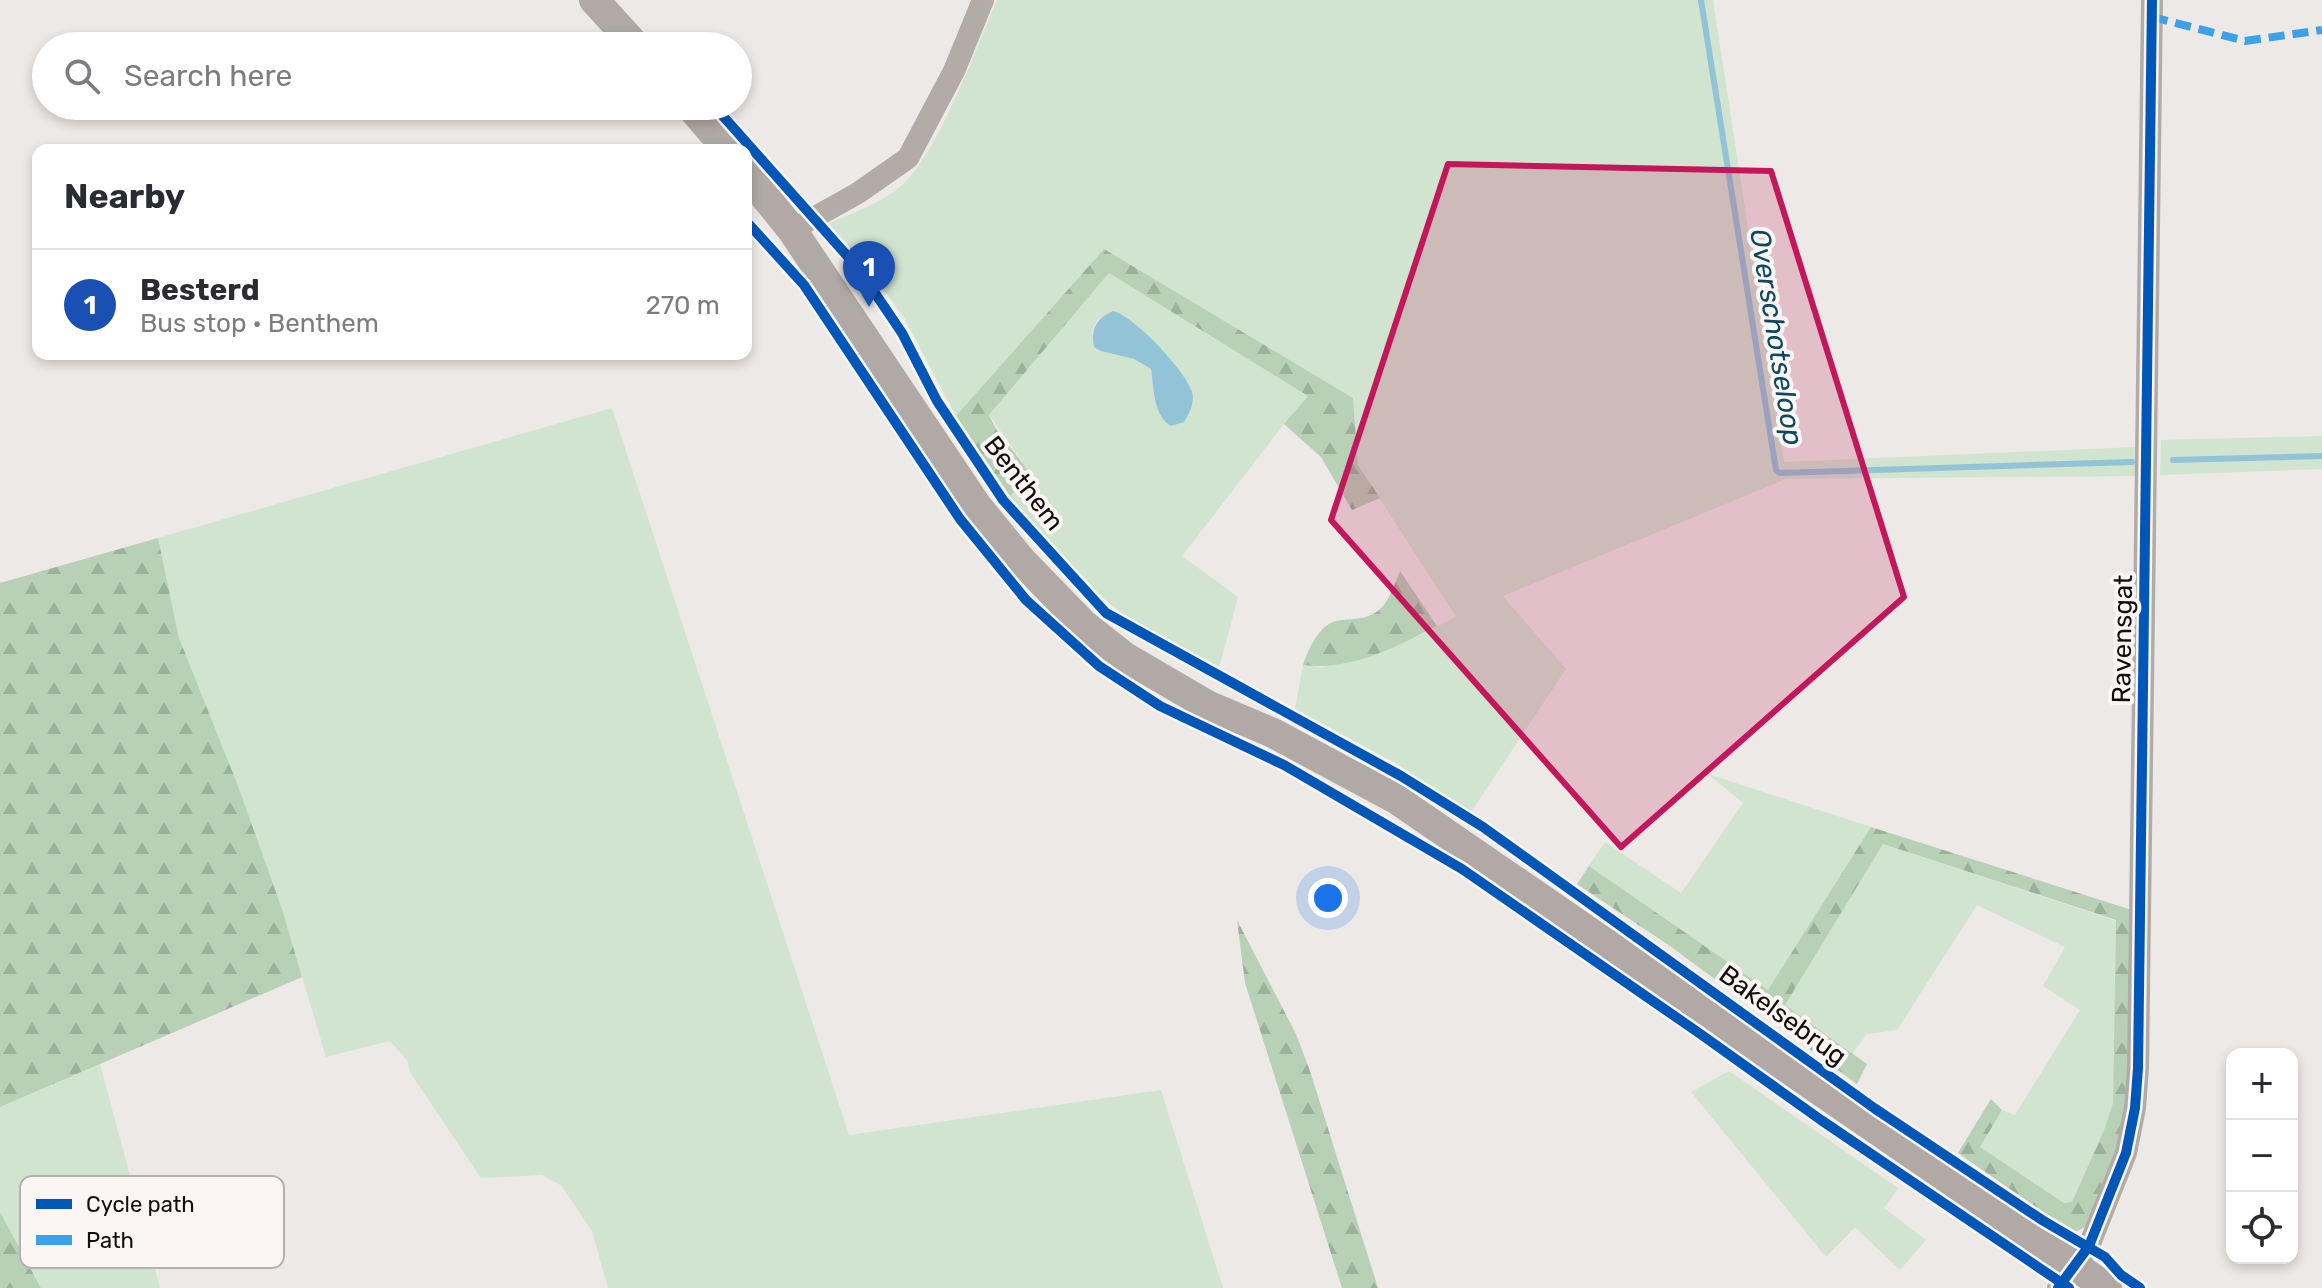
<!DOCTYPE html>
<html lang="en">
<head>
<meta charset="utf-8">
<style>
	body { margin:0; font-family:Rubik,sans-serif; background:#f7f7f7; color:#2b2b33 }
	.controls { position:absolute; right:24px; bottom:24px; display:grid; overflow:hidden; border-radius:16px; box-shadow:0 4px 12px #0003 }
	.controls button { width:72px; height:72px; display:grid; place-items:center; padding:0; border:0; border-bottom:2px solid #e1e1e2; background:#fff; color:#2b2b33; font:40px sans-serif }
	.you { position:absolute; left:1328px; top:898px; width:28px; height:28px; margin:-20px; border:6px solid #fff; border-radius:50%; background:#1a73e8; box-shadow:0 0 0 12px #1a73e833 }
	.badge { display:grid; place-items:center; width:52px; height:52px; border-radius:50%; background:#5d5b5a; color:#fff; font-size:26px; font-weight:700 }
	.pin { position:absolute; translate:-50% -66px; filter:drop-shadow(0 2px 4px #0008) }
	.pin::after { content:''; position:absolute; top:42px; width:28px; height:24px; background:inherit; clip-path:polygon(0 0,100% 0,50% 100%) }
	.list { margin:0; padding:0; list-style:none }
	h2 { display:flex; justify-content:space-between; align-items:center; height:104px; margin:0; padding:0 32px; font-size:34px }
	h2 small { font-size:26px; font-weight:400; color:#7c7c81 }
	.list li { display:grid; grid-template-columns:52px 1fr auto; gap:24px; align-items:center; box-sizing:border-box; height:112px; padding:0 32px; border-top:2px solid #e1e1e2 }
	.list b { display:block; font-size:30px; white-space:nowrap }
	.list p { margin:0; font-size:26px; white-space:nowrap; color:#7c7c81 }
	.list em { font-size:26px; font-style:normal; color:#7c7c81 }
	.icon { flex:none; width:44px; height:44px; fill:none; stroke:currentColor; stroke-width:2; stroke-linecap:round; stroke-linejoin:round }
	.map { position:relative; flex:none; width:2322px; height:1288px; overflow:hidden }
	.search { position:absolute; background:#fff; box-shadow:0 4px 12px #0003; left:32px; top:32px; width:720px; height:88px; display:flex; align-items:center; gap:20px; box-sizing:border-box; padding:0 28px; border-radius:44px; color:#7c7c81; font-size:30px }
	.panel { position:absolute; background:#fff; box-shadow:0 4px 12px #0003; left:32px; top:144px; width:720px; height:216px; border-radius:16px }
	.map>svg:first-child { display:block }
</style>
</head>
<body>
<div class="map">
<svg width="2322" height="1288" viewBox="0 0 2322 1288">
	<defs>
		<pattern id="forest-firs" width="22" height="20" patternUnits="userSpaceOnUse" patternTransform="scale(2)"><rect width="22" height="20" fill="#b7d0b6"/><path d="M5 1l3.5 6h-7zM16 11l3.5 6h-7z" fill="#9cb19b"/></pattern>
	</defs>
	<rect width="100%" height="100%" fill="#ece9e7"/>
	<g fill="#d0e4cf" fill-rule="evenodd">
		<path d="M997,0H1713L1784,462L2136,447V476L1786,479L1503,596L1566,669L1471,812L1394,762L1295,710L1303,665L1322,667L1416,637L1456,617L1358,465L1353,398L1104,249L956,416L905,319L880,284L828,224C852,213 879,204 900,187C938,155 976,48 997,0Z"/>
		<path d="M1109,273L1309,396L1284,424L1182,556L1238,597L1218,672C1191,657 1162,642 1137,624C1088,590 1045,544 1010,496L1033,476L989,415ZM1113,311C1144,334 1203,373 1187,418L1156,401L1151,369L1134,359L1104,351L1092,333L1097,320Z"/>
		<polygon points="612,408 849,1135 1161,1090 1223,1288 608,1288 592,1231 562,1186 542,1175 481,1178 411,1074 407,1060 390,1041 326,1057 283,912 179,638 158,538"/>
		<polygon points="2322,436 2322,469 2160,475 2161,440"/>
		<polygon points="1708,774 1871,827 1768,991 1589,866 1605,842 1681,893 1743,803"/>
		<polygon points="1883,844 2116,921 2113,1103 2104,1130 2072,1202 2064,1203 1979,1147 2002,1110 2015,1115 2080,1010 2043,986 2065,947 1977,905 1897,1030 1867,1034 1853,1053 1784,1005"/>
		<polygon points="100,1064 160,1288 41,1288 0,1212 0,1107"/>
		<polygon points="1729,1071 1898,1188 1884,1208 1926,1240 1900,1270 1855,1227 1826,1257 1691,1092"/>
	</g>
	<g fill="url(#forest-firs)">
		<polygon points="1104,249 1353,398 1358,465 1380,498 1352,510 1321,457 1284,424 1308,396 1109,273 989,415 996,429 1033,476 1010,496 956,416"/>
		<polygon points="158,538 179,638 238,786 283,912 302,977 0,1107 0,583"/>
		<path d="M1400,571L1437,626C1395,647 1352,671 1303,665C1308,650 1319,625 1336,621C1352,618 1365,621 1379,610C1390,601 1394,584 1400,571Z"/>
		<polygon points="1871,827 2135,911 2134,1063 2121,1145 2085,1227 2073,1233 1958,1153 1991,1099 2002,1110 1980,1147 2064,1203 2072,1202 2104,1130 2113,1103 2116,920 1883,844 1785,1005 1867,1064 1857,1084 1670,946 1577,884 1589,866 1768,990"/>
		<polygon points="1237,920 1296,1034 1310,1071 1378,1288 1342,1288 1245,983"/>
		<polygon points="0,1212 41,1288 0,1288"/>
	</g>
	<path fill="#92c3d7" d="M1113,311C1134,316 1186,371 1192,392C1195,403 1189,414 1184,422L1171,426C1153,415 1154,387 1151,369L1134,359L1101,351L1094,347C1091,328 1096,319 1113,311Z"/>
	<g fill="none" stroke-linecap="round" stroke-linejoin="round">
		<g stroke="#92c3d7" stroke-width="6">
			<polyline points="1701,0 1776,470 1779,473 2132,462"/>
			<polyline points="2173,460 2322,456"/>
		</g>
		<g stroke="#b2aba6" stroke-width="22">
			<polyline points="792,230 858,193 908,158 954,71 983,0"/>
			<polyline points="2058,1288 2089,1246 2126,1153 2135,1108 2138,1068 2152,0"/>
		</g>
		<g stroke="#b0a9a6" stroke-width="30">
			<polyline points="594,0 636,46"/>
			<polyline points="690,106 728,150"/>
			<polyline points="746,173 792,230 977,506 1021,560 1083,624 1125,657 1207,705 1273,733 1396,799 2107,1288"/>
		</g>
		<polyline stroke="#3da1e9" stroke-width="8" stroke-dasharray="16 8" stroke-linecap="butt" points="2152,17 2245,41 2322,30"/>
		<g stroke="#fbf6f3" stroke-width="15">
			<g id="cycleway">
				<polyline points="714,106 858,268 902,333 937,401 1003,500 1106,613 1401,776 1483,827 1874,1108 2042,1220 2105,1257 2121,1275 2140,1288"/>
				<polyline points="746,221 804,285 960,519 1026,600 1099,666 1160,706 1284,765 1462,869 1699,1033 1821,1120 2069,1288"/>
				<polyline points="2058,1288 2089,1246 2126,1153 2135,1108 2138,1068 2152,0"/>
			</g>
		</g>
		<use href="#cycleway" stroke="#0057b8" stroke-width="10"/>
	</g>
	<path fill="#c2185b" fill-opacity="0.2" stroke="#c2185b" stroke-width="6" stroke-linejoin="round" d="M1448,164L1771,171L1904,597L1621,847L1331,520Z"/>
	<g text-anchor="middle" stroke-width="8" stroke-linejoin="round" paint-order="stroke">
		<g font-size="26" fill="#100e0e" stroke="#fbf6f3">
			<text transform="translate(1024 483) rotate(52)" y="9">Benthem</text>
			<text transform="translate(2122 639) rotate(-89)" y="9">Ravensgat</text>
			<text transform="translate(1783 1015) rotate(36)" y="9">Bakelsebrug</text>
		</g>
		<g font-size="28" font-style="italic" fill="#0a495e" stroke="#fbf6f3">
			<text transform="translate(1777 337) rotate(81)" y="10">Overschotseloop</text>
		</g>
	</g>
	<rect x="20" y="1176" width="264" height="92" rx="12" fill="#fbf6f3" stroke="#b4b0ae" stroke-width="2"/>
	<rect x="36" y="1199" width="36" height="10" fill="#0057b8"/>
	<rect x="36" y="1235" width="36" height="10" fill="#3da1e9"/>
	<g font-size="22" fill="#100e0e">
		<text x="86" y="1212">Cycle path</text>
		<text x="86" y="1248">Path</text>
	</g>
</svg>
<div class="controls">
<button>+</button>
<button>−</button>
<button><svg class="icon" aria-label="locate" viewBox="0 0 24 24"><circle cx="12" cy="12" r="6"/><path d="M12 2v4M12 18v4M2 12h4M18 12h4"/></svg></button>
</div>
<div class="you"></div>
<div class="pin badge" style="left:869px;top:307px;background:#1a4fb4">1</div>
<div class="search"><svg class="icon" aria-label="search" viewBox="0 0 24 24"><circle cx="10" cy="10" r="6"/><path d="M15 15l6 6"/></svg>Search here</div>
<section class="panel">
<h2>Nearby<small></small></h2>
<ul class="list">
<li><span class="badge" style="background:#1a4fb4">1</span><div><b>Besterd</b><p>Bus stop · Benthem</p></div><em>270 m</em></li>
</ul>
</section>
</div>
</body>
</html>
